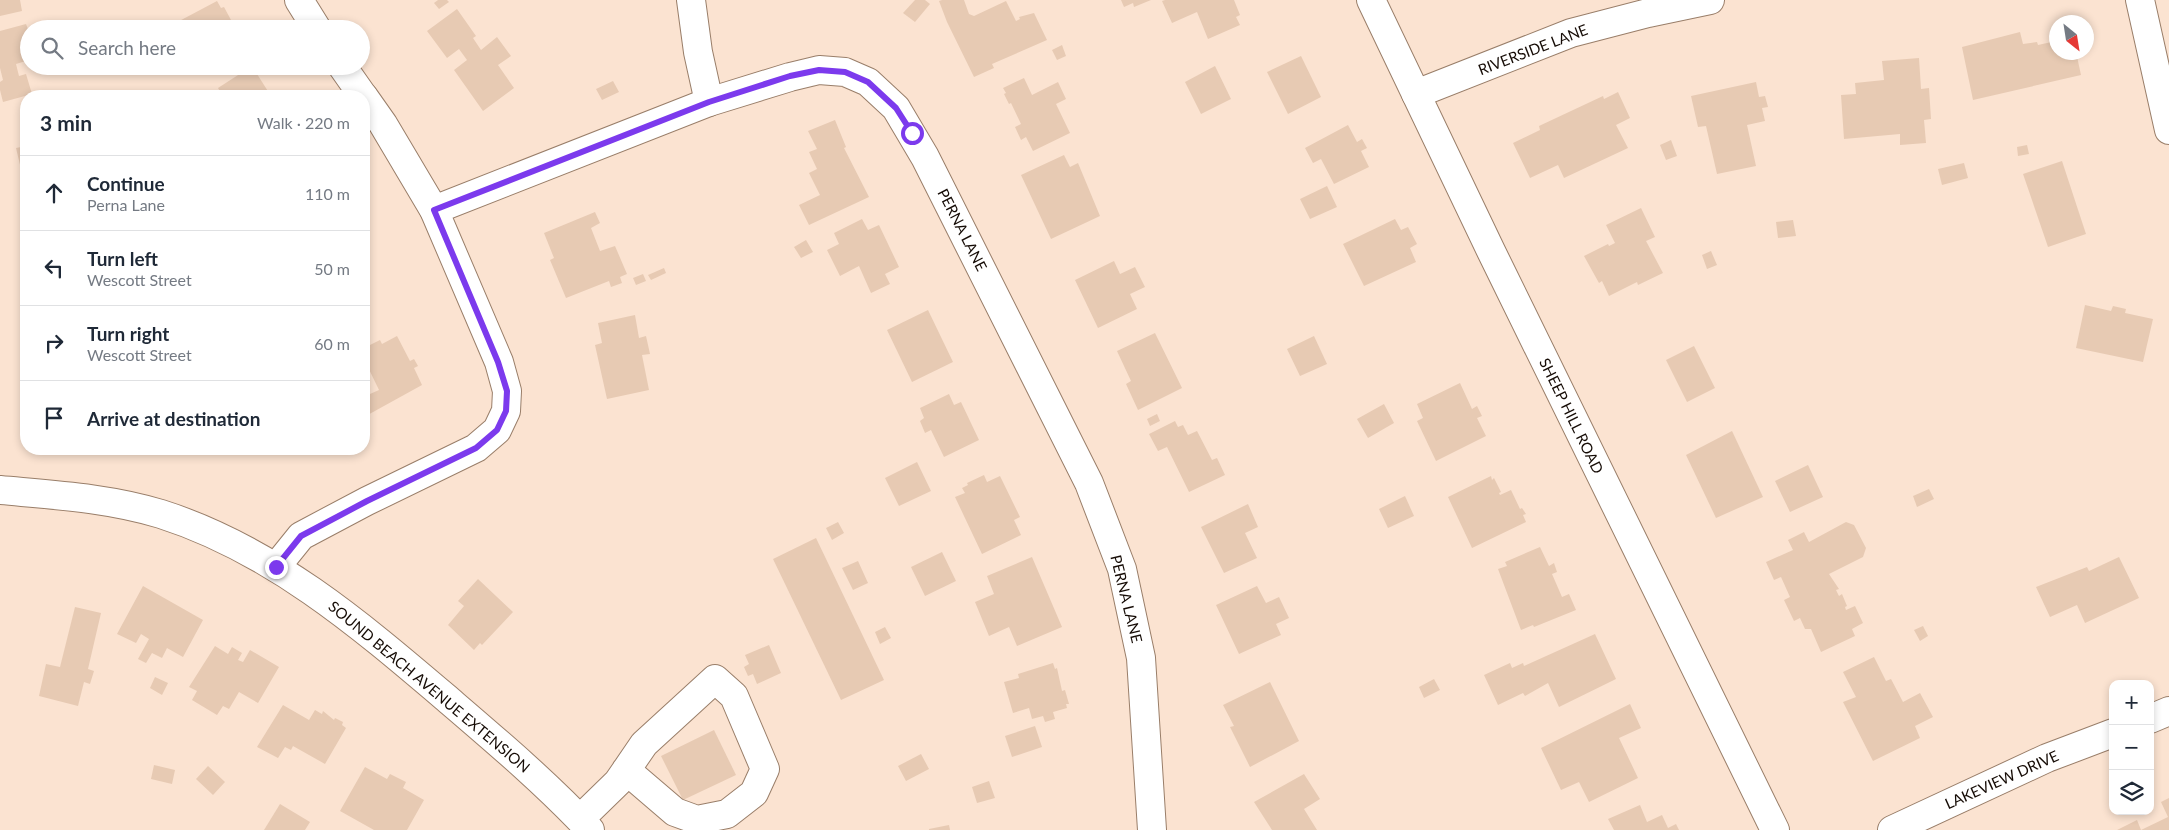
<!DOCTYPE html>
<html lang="en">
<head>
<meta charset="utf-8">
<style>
	body { margin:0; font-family:Lato,sans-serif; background:#f6f6f7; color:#1f2937 }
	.controls { position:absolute; right:15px; bottom:15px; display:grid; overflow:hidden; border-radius:10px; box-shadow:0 2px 8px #0003 }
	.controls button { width:45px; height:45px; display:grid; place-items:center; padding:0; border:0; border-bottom:1px solid #e0e1e3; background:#fff; color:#1f2937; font:25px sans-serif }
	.compass { position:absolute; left:2049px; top:15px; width:45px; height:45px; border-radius:50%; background:#fff; box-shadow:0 2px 8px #0003; rotate:150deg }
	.stop { position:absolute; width:15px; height:15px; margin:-11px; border:4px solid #7c3aed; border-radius:50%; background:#fff }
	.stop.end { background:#7c3aed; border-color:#fff; box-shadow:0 1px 5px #0008 }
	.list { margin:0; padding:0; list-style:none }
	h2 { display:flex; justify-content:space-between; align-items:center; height:65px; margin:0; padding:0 20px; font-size:21px }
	h2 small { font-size:16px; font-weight:400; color:#747a83 }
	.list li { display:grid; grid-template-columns:32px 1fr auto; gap:15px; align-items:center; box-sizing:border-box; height:75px; padding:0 20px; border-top:1px solid #e0e1e3 }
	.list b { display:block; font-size:19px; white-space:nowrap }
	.list p { margin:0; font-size:16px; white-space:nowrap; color:#747a83 }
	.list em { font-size:16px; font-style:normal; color:#747a83 }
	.icon { flex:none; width:28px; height:28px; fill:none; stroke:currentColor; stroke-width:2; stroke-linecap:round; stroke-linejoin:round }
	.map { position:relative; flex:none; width:2169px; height:830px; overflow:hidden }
	.search { position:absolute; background:#fff; box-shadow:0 2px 8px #0003; left:20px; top:20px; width:350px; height:55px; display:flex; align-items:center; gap:12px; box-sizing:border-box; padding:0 18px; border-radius:28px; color:#747a83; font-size:19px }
	.panel { position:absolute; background:#fff; box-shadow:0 2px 8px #0003; left:20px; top:90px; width:350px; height:365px; border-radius:20px }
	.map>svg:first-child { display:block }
</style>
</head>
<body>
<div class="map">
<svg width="2169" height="830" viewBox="0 0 2169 830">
	<rect width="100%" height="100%" fill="#fbe3d1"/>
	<g fill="#e7cab3">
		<polygon points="0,0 20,0 22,11 0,16"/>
		<polygon points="438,0 447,0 449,2 439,9 434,3"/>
		<polygon points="915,0 925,0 930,4 915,22 903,13"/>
		<polygon points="942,0 964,0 969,14 974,16 1006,1 1016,21 1020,19 1019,17 1034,13 1047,40 992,64 994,68 974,77 947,22 939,1"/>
		<polygon points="1121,0 1151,0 1134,7 1133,3 1124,7"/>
		<polygon points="1165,0 1234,0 1240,15 1236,17 1240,25 1208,39 1197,12 1172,23 1162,1"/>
		<polygon points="217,1 221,8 224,7 231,20 228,21 232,29 170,29 168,27"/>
		<polygon points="457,9 476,36 473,38 481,50 497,37 511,56 498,65 514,88 483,111 454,70 467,60 459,49 447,58 427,31"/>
		<polygon points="26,24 29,32 29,60 16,64 19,76 26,74 32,94 3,102 0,90 0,82 3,80 0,68 0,31"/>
		<polygon points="2020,32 2023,44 2037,42 2038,45 2056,41 2056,52 2076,52 2081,75 1973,100 1962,47"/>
		<polygon points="1062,45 1066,56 1057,60 1052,50"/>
		<polygon points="1301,56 1321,97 1288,114 1267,72"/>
		<polygon points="1919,58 1921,89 1929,88 1931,119 1924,120 1926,143 1900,145 1900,134 1844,139 1841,95 1856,94 1855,83 1884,80 1882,61"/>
		<polygon points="252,66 271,96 223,96 218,88"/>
		<polygon points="1215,66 1231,99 1201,114 1185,82"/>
		<polygon points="1024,78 1032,95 1058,82 1066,99 1056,104 1070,133 1033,151 1026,137 1021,140 1015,127 1021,124 1011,103 1009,104 1004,94 1006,93 1003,88"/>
		<polygon points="613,81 619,92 602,100 596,89"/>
		<polygon points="1756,82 1759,97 1765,96 1768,107 1762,108 1765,121 1747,125 1756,166 1717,174 1706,126 1698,127 1691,96"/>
		<polygon points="1618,92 1630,118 1616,125 1628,148 1564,178 1558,165 1530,178 1513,143 1540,130 1539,126 1603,96 1604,99"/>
		<polygon points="835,120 846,147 844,148 869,197 809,225 799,205 820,195 809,173 817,169 809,152 817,149 808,131"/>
		<polygon points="1348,125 1357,142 1362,139 1367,148 1361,151 1369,167 1334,184 1321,159 1313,163 1305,148"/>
		<polygon points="1671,140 1677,156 1666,160 1660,145"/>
		<polygon points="2027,145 2029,154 2018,156 2017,147"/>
		<polygon points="26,146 26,190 16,148"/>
		<polygon points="1064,155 1070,167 1078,163 1100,216 1051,239 1021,175"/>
		<polygon points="2062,161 2086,234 2048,247 2023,174"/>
		<polygon points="1964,163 1968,178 1942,185 1938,169"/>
		<polygon points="1327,186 1337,207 1310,219 1300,199"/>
		<polygon points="1641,208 1655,237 1646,241 1663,273 1638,285 1637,282 1609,296 1602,281 1599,283 1584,256 1608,244 1609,246 1615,243 1606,225"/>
		<polygon points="595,212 600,223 591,228 600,251 615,246 627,274 620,277 622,283 611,287 609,281 566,298 550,260 554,258 544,233"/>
		<polygon points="862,219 868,230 879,225 899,267 885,274 890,284 871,293 859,266 840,276 827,250 839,244 834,233"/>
		<polygon points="1395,219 1401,230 1408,227 1417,244 1410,248 1416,262 1364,286 1343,244"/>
		<polygon points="1793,220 1796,236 1778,238 1776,222"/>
		<polygon points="806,240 813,252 801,258 794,247"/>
		<polygon points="1711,251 1717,265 1707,269 1702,255"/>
		<polygon points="1114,261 1120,274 1135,267 1145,287 1130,294 1137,309 1098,328 1075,280"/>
		<polygon points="664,268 666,273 651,280 648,275"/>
		<polygon points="643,274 646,281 636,285 633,278"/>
		<polygon points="2085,305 2111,311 2113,306 2126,309 2125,313 2153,319 2143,362 2076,348"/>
		<polygon points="928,310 953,362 912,382 887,330"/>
		<polygon points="635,315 639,338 646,336 650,354 642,355 649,390 607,399 595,345 602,343 598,323"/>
		<polygon points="1155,333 1182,388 1138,410 1126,384 1131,381 1117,351"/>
		<polygon points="397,336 410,361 414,359 418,366 414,368 422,385 364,417 364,382 370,394 379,390 364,359 364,348 380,340 382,344"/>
		<polygon points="1314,336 1327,364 1300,376 1287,349"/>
		<polygon points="1694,346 1715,388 1687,402 1666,360"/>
		<polygon points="1460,383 1472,409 1477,406 1482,416 1477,418 1486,436 1436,461 1417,421 1423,418 1417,404"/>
		<polygon points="949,394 954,405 961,402 979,440 944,457 931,430 925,433 920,421 924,418 920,408"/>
		<polygon points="1384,404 1394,423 1368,438 1357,419"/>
		<polygon points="1157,414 1160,421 1150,426 1147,419"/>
		<polygon points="1175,421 1178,427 1183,425 1188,435 1197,431 1212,460 1217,458 1225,475 1189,492 1167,447 1158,451 1149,434"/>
		<polygon points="1732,431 1763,497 1716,518 1686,455"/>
		<polygon points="917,462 931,491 899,506 885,478"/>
		<polygon points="1808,465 1823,497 1790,512 1775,481"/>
		<polygon points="984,475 987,482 1000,476 1020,517 1014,520 1021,535 982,554 955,497 965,493 962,488 968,485 967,483"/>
		<polygon points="1491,476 1492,480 1494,478 1501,492 1499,493 1500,495 1511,490 1520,509 1522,508 1526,514 1523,515 1526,522 1472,548 1448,497"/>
		<polygon points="1929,489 1934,499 1917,507 1913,496"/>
		<polygon points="1405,496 1414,516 1388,528 1379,509"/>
		<polygon points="1248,504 1258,527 1245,533 1257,558 1224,573 1201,527"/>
		<polygon points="838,522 844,533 832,540 826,528"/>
		<polygon points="1846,522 1854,525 1866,548 1863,557 1829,574 1839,589 1836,590 1839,596 1842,594 1847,606 1845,607 1846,610 1855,606 1863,623 1852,629 1855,636 1821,652 1811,629 1805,629 1800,618 1794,621 1784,600 1790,597 1781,577 1774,580 1766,562 1793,550 1788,540 1804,532 1809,542"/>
		<polygon points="816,538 884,680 841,700 773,559"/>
		<polygon points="1540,547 1549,566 1554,563 1557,572 1552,574 1562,597 1569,594 1576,610 1534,627 1533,625 1521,630 1498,569 1507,566 1505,562"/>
		<polygon points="942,552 956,581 925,596 911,567"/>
		<polygon points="1032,557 1062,627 1017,646 1009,627 989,636 975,602 994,594 987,576"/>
		<polygon points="2119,557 2139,598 2085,623 2077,605 2050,617 2036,587 2087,567 2089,571"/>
		<polygon points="858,561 868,583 853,590 842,568"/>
		<polygon points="478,579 513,612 482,645 480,643 474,650 448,625 464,606 458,601"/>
		<polygon points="143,586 203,620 183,657 167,648 162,658 152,653 146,663 138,659 149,639 141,634 136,643 117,634"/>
		<polygon points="1257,586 1266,603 1279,597 1289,618 1276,624 1281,635 1239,654 1216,605"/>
		<polygon points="75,607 101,613 88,669 94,671 90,684 84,682 78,706 39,696 46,664 60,667"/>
		<polygon points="1923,626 1928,636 1920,641 1914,630"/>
		<polygon points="885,627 891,638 880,644 875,632"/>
		<polygon points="1595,634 1616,679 1559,707 1548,683 1525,696 1523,693 1498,705 1484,675 1510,663 1512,668 1523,663 1524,666"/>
		<polygon points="769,645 781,673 757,684 753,674 748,676 744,667 749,664 745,655"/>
		<polygon points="215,646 228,654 232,647 242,653 238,660 243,662 250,650 279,667 258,703 239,692 229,709 223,706 217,715 192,700 197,691 189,687"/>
		<polygon points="1874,657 1886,681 1891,679 1903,702 1920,693 1933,717 1915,726 1920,738 1873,761 1843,702 1856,697 1843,672"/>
		<polygon points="1053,663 1055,669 1057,668 1062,691 1065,690 1069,704 1066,704 1067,708 1053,712 1055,719 1045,722 1043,716 1032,719 1029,708 1013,713 1004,682 1019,678 1018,674"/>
		<polygon points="155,677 168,683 162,695 150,688"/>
		<polygon points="1434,679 1440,690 1424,698 1419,687"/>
		<polygon points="1270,682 1299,741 1250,767 1230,727 1234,726 1223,705"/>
		<polygon points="1630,704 1641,728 1619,738 1638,778 1589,802 1579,782 1561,790 1541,748"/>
		<polygon points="283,705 309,720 315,710 322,714 323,711 334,720 335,718 343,722 342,725 346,728 325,764 293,746 291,750 285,747 278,758 257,747"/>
		<polygon points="1035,726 1042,747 1012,757 1005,736"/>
		<polygon points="714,730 736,775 683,800 661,756"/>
		<polygon points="921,754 929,769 906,781 898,766"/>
		<polygon points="154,765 175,770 172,784 151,779"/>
		<polygon points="208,766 225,782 213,795 196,779"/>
		<polygon points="365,767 387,779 390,774 406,782 403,788 424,800 407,830 374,830 340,811"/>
		<polygon points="1304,774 1320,799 1304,809 1317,830 1272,830 1254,802"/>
		<polygon points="989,781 995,798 977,803 972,787"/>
		<polygon points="2169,798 2169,830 2117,830 2137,820 2141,830 2168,817 2161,802"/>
		<polygon points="280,804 310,822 305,830 264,830"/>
		<polygon points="1640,805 1647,822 1662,815 1668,828 1676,824 1679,830 1614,830 1608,819"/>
		<polygon points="949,825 950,830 929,830 929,829"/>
	</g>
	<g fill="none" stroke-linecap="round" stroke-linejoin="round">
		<g stroke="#997e69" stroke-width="30">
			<g id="minor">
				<polyline points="299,0 317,29"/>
				<polyline points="691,0 698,52 709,102"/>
				<polyline points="1371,0 1491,251 1775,830"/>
				<polyline points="2140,0 2169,130"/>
				<polyline points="342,66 363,96"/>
				<polyline points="1416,94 1571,33 1648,13 1710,0"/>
				<polyline points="434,210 709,102 790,77 819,70 845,72 868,82 896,108 925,157 1089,483 1122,569 1141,658 1152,830"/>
				<path d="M0,490C54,495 109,498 161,514C271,549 358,623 445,697C494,739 545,782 590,830"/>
				<polyline points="276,567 301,536 367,501 476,448 497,430 506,411 507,391 499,362 434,210 383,124 364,97"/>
				<polyline points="2150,719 2169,711"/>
				<polyline points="580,819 618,782 644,744 715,679 734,696 765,769 754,793 727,814 697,820 675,812 626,770"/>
				<polyline points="1892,830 2047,758 2113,733"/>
			</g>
		</g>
		<use href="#minor" stroke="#fff" stroke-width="28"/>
	</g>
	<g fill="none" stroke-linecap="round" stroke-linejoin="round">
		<polyline stroke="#7c3aed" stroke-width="6" points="276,567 301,536 367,501 476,448 497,430 506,411 507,391 498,362 434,210 709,102 790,76 819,70 845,72 868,82 896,108 912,133"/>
	</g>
	<g text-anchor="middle" stroke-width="4" stroke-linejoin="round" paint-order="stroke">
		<g font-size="15" fill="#150b05" stroke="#fff">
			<text transform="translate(1533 50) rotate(-21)" y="5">RIVERSIDE LANE</text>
			<text transform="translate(962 230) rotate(63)" y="5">PERNA LANE</text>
			<text transform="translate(1571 416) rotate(64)" y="5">SHEEP HILL ROAD</text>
			<text transform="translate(1126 599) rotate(76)" y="5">PERNA LANE</text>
			<text transform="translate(429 687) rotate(40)" y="5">SOUND BEACH AVENUE EXTENSION</text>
			<text transform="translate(2002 780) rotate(-24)" y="5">LAKEVIEW DRIVE</text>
		</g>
	</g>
</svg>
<div class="controls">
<button>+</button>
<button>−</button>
<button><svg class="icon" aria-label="layers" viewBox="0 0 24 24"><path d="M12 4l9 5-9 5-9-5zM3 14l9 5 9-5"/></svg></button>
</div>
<svg class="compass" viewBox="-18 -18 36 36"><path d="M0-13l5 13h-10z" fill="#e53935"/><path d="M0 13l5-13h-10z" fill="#747a83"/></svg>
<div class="stop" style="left:912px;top:133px"></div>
<div class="stop end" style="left:276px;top:567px"></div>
<div class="search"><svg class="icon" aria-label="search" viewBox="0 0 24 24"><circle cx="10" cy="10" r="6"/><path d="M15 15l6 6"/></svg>Search here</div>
<section class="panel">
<h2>3 min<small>Walk · 220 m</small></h2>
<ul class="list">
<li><svg class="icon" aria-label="ahead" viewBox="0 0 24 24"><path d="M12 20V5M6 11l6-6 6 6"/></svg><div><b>Continue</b><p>Perna Lane</p></div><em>110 m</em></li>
<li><svg class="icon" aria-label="left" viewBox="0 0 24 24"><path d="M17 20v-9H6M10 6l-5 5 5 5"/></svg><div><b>Turn left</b><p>Wescott Street</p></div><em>50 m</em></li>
<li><svg class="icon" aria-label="right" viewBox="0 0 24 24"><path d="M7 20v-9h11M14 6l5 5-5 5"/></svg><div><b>Turn right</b><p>Wescott Street</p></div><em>60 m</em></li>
<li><svg class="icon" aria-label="arrive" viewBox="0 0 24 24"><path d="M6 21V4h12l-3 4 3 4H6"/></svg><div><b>Arrive at destination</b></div></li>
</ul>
</section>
</div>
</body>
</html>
